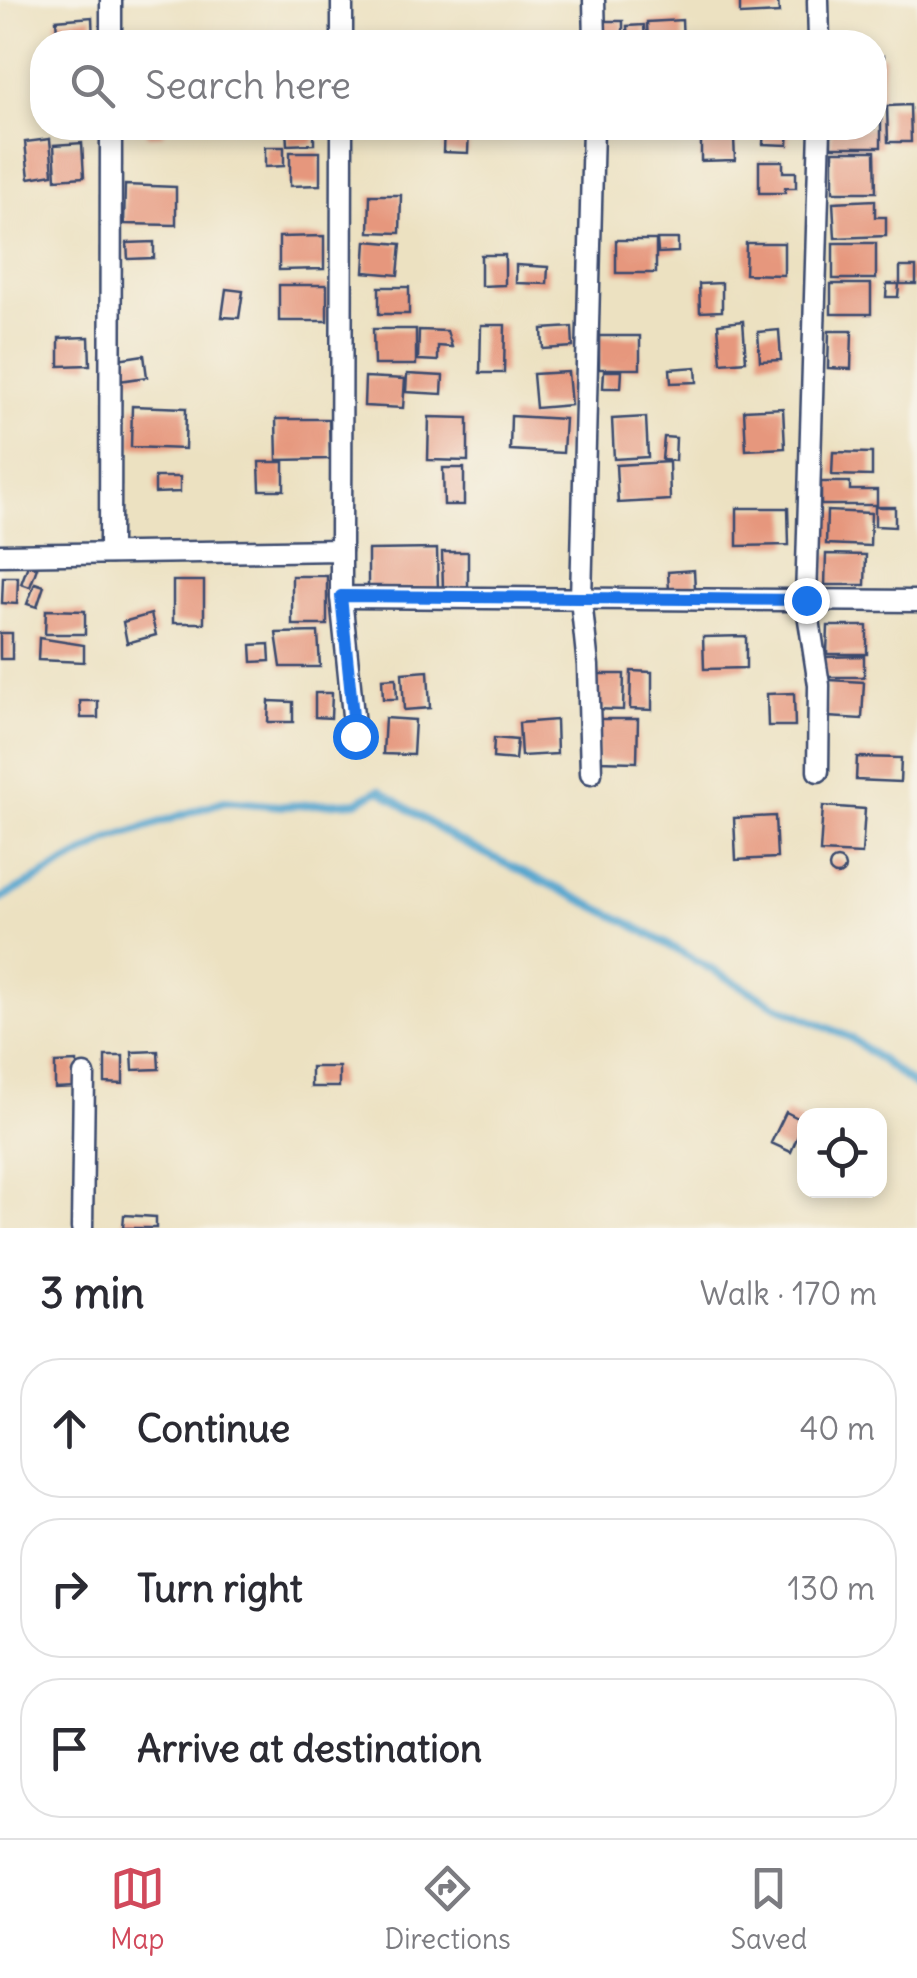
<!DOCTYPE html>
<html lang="en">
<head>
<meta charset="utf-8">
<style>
	body { margin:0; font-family:Delius,sans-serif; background:#f7f7f7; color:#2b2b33 }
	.controls { position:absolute; right:30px; bottom:30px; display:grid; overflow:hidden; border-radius:20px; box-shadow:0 5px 15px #0003 }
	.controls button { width:90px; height:90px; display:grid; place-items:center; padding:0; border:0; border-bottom:2px solid #e1e1e2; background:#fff; color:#2b2b33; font:50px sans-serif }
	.stop { position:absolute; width:30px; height:30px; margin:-22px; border:8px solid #1a73e8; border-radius:50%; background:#fff }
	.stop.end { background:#1a73e8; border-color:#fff; box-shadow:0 2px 10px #0008 }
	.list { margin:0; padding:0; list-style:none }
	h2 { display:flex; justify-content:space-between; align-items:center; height:130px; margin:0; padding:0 40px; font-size:42px }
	h2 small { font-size:32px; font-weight:400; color:#7c7c81 }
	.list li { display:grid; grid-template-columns:65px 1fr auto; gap:30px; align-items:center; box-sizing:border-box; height:140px; margin:0 20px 20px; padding:0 20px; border:2px solid #e1e1e2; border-radius:40px }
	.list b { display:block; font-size:38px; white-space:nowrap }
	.list em { font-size:32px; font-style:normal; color:#7c7c81 }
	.icon { flex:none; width:55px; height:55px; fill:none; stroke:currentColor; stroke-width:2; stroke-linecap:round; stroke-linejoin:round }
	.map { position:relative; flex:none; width:917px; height:1228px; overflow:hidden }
	.search { position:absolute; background:#fff; box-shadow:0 5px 15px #0003; left:30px; right:30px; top:30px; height:110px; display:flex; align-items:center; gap:25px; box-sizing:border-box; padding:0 35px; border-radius:40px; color:#7c7c81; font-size:38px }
	.sheet { height:610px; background:#fff }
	nav { display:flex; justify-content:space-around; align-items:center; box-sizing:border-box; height:140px; border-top:2px solid #e1e1e2; background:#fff; font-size:28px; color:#7c7c81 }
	nav a { display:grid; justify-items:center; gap:5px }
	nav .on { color:#d1495b }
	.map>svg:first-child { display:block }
</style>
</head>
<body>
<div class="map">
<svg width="917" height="1228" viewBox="0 0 917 1228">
	<rect width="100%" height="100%" fill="#f7f3e8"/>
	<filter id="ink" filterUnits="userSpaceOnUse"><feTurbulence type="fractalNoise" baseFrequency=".01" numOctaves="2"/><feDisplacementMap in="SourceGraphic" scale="20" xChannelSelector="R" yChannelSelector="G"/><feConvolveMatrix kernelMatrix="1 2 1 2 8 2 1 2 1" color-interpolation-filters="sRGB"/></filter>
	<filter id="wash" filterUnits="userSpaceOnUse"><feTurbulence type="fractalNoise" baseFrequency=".0048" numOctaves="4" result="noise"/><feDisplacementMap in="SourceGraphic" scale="40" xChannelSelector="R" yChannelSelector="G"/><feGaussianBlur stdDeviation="2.25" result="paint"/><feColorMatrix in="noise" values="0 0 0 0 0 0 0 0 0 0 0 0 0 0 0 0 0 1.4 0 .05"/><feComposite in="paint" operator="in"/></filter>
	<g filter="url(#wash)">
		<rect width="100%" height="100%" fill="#ece1c1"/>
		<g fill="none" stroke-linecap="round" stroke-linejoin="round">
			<polyline stroke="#53a4ce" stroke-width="8" points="0,899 110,839 224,801 282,806 357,802 379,790 453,838 629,923 775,1005 851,1038 917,1087"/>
		</g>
		<g id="blocks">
			<g fill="#e6977d">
				<polygon points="740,0 778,0 779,13 740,15"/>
				<polygon points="92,17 93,42 58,42 56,20"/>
				<polygon points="682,20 683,42 648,42 647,22"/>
				<rect x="598" y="21" width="25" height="21"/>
				<polygon points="644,25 645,42 628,42 627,26"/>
				<polygon points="874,56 884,56 881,100 874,100"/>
				<polygon points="910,105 911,142 888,142 887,106"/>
				<polygon points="874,116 881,116 881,147 831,147 831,128 874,128"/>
				<polygon points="146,128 163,128 163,135 147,136"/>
				<polygon points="286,128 314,128 314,144 287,145"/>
				<polygon points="444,128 469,128 468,153 443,152"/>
				<polygon points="764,128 789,128 788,145 763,144"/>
				<polygon points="734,138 735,160 701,161 701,139"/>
				<polygon points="50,139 53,174 29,178 25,142"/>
				<polygon points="82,143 84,177 56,179 54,145"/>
				<polygon points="265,147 284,147 284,166 265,167"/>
				<polygon points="833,151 875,151 876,192 833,192"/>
				<polygon points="290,152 320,152 320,185 290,186"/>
				<polygon points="759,161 783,161 783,172 796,172 796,188 785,188 785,193 759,193"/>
				<polygon points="125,185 176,187 176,225 124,224"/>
				<polygon points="370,195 401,195 400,233 369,232"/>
				<polygon points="875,200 875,217 886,217 886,236 835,238 833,202"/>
				<polygon points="324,236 324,269 279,270 279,237"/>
				<polygon points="657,239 678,239 678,252 658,253"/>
				<rect x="616" y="240" width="40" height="33"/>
				<polygon points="366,241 401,244 398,275 364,272"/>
				<polygon points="154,242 154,258 128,259 127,243"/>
				<polygon points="746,243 784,243 784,275 745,274"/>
				<rect x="833" y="243" width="43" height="36"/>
				<polygon points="481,255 505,255 505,285 481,286"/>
				<polygon points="516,265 548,267 547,284 516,283"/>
				<rect x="900" y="267" width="16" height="17"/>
				<polygon points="722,283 722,311 700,312 699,284"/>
				<rect x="831" y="284" width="40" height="30"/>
				<polygon points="887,284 899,284 898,297 886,297"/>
				<rect x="279" y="285" width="48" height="36"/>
				<rect x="379" y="287" width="30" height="27"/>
				<polygon points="226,289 243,291 239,318 222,317"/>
				<polygon points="743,321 746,361 721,363 718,324"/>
				<polygon points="481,325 505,325 504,373 480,373"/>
				<polygon points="572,327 573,347 543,349 542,329"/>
				<polygon points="373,329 416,329 416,365 374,365"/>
				<polygon points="419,330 447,331 452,347 438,346 438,361 418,360"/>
				<polygon points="779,330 781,360 760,361 758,332"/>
				<polygon points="829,331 852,331 851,369 828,368"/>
				<rect x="599" y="336" width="41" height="33"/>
				<polygon points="89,337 90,365 59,366 59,338"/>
				<polygon points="144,355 147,377 119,381 117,359"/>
				<polygon points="696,367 697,382 671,383 670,369"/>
				<polygon points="604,371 622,371 621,388 603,388"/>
				<polygon points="568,372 571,405 536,408 533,374"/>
				<polygon points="407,374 443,376 442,394 406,392"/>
				<polygon points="365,377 405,379 403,408 364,406"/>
				<polygon points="132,406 186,408 185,449 131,447"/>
				<polygon points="783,408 785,448 746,450 744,410"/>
				<polygon points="511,416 565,419 563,453 510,450"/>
				<polygon points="429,417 468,418 468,461 428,460"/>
				<polygon points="646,417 648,457 614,459 612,419"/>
				<polygon points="276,419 329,419 330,459 277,460"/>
				<polygon points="664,437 676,438 675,461 662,460"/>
				<polygon points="833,452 872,453 872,476 832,475"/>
				<polygon points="259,462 284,462 284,490 260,490"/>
				<polygon points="669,462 670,500 618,503 616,465"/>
				<polygon points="443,468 464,468 464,505 444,505"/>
				<polygon points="155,477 180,477 180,492 155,493"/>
				<polygon points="821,482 850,482 850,490 877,490 877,505 821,505"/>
				<polygon points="875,507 895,507 895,527 875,526"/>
				<polygon points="737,508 788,508 789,545 737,546"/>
				<polygon points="827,511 871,513 870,546 826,544"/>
				<polygon points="437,549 438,590 368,590 368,550"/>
				<polygon points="442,552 468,552 468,589 443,589"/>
				<polygon points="826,554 866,555 865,585 825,585"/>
				<polygon points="28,565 37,568 30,587 21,584"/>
				<polygon points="694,570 695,589 669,591 668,572"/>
				<rect x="292" y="576" width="35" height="49"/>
				<polygon points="3,577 18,577 17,604 2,603"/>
				<rect x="173" y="581" width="31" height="42"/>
				<polygon points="35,583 44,586 37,607 27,604"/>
				<polygon points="46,610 85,611 85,634 45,634"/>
				<polygon points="151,614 156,635 127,643 123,622"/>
				<polygon points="828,626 867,626 867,654 827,654"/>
				<polygon points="318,632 320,667 281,667 276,633"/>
				<rect x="0" y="633" width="12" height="26"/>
				<polygon points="746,636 746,668 704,669 703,637"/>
				<polygon points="39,638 84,645 84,662 38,660"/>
				<polygon points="269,644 270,661 252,662 251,645"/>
				<polygon points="864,656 864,677 824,677 824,657"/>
				<polygon points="428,671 430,708 404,710 402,673"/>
				<polygon points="631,671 652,672 652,710 630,709"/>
				<polygon points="593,674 624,674 623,710 593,709"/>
				<polygon points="396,678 397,699 383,699 382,679"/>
				<polygon points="829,680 864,682 862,719 827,717"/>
				<polygon points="315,693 332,693 331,718 315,717"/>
				<polygon points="794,693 795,726 768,726 767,694"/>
				<polygon points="80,701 98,701 98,718 81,718"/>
				<polygon points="269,701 293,702 293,722 268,722"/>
				<polygon points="385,718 415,720 413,755 383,754"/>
				<polygon points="598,719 638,719 637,762 597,761"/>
				<polygon points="556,720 557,754 521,756 519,723"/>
				<polygon points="494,738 517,740 515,760 493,758"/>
				<polygon points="857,757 901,758 900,782 856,780"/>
				<polygon points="823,806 865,809 862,854 820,852"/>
				<polygon points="775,816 777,858 736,860 734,818"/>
				<circle cx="837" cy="867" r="8"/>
				<polygon points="158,1051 159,1069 133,1070 132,1052"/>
				<polygon points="105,1056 123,1056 123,1084 105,1083"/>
				<polygon points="77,1062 77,1087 55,1088 55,1063"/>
				<rect x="311" y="1067" width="28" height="20"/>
				<polygon points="786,1112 804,1121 791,1152 771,1143"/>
				<polygon points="124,1215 156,1217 156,1228 123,1228"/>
			</g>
		</g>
	</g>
	<g filter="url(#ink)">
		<use href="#blocks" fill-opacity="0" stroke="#3a4a6d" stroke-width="2.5"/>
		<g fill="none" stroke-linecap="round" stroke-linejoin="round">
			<g stroke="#3a4a6d" stroke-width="25">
				<g id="street">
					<polyline points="594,0 595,42"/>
					<polyline points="818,0 819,42"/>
					<polyline points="111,42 111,0"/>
					<polyline points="342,42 342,0"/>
					<polyline points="341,550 342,128"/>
					<polyline points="110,553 111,128"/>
					<polyline points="0,555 341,550 341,597 917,601"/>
					<polyline points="341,597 355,735"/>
					<polyline points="818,771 819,685 806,600 820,128"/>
					<polyline points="591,773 588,666 581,599 593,128"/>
					<polyline points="82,1228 84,1075"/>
				</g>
			</g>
			<use href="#street" stroke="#fff" stroke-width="20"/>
		</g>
	</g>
	<g fill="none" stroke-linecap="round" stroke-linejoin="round" filter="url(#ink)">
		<polyline stroke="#1a73e8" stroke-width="12" points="355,736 341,596 806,600"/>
	</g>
</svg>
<div class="controls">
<button><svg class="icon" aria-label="locate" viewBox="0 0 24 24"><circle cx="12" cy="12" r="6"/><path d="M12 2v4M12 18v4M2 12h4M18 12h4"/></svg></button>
</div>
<div class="stop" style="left:355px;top:736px"></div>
<div class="stop end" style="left:806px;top:600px"></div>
<div class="search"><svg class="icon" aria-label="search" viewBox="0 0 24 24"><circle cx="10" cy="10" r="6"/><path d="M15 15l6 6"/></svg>Search here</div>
</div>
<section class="sheet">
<h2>3 min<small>Walk · 170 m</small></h2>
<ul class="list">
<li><svg class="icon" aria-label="ahead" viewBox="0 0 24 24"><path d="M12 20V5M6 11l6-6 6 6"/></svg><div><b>Continue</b></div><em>40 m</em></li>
<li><svg class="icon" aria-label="right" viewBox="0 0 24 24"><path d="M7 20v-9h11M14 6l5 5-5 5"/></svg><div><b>Turn right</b></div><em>130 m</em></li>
<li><svg class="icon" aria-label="arrive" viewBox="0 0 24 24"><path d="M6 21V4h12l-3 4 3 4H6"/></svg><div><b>Arrive at destination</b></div></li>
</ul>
</section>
<nav>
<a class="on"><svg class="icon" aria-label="map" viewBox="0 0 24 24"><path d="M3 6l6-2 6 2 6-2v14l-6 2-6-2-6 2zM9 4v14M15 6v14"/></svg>Map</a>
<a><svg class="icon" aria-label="directions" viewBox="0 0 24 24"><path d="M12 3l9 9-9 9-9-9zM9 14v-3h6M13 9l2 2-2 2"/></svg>Directions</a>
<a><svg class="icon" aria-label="saved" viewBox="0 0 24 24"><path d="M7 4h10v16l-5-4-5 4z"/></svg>Saved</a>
</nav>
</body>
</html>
